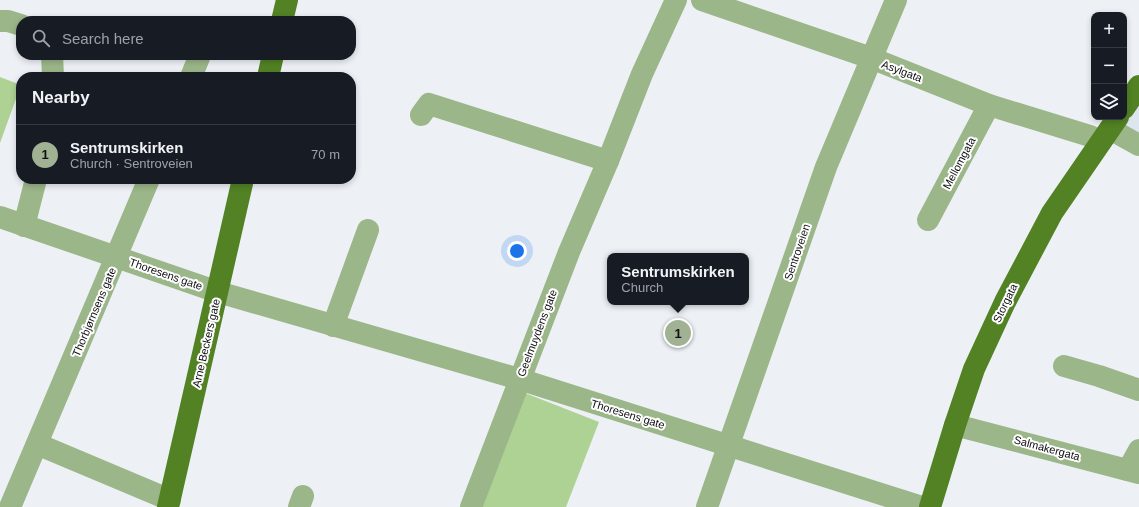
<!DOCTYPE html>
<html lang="en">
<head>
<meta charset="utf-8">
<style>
	body { margin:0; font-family:Helvetica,sans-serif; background:#242831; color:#f1f3f6 }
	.controls { position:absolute; right:12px; top:12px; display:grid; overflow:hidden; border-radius:8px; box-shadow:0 2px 6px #0003 }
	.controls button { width:36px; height:36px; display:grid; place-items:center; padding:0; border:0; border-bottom:1px solid #363941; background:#171b24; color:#f1f3f6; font:20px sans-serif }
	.you { position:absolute; left:517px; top:251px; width:14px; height:14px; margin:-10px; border:3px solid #fff; border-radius:50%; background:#1a73e8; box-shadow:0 0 0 6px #1a73e833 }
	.badge { display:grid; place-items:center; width:26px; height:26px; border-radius:50%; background:#a0b293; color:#111; font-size:13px; font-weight:700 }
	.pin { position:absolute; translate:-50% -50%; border:2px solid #fff; box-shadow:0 1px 4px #0006 }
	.popup { position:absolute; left:607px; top:253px; width:142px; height:52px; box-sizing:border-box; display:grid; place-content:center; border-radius:8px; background:#171b24; filter:drop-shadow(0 1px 3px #0005); font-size:13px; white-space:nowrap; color:#9ea1a6 }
	.popup b { font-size:15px; color:#f1f3f6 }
	.popup::after { content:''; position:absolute; left:50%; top:100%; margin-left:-8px; border:8px solid transparent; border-top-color:#171b24 }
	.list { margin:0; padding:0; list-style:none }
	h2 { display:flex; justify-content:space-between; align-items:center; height:52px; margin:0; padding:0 16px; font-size:17px }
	h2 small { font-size:13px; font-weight:400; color:#9ea1a6 }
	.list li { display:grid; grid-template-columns:26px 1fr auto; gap:12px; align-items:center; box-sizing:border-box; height:60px; padding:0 16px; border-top:1px solid #363941 }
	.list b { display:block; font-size:15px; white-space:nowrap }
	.list p { margin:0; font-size:13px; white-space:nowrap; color:#9ea1a6 }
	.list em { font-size:13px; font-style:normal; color:#9ea1a6 }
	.icon { flex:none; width:22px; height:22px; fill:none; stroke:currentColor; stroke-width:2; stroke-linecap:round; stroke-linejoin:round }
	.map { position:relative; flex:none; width:1139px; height:507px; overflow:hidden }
	.search { position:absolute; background:#171b24; box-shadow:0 2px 6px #0003; left:16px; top:16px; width:340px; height:44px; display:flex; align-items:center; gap:10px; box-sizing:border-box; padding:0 14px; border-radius:16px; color:#9ea1a6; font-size:15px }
	.panel { position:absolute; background:#171b24; box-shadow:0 2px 6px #0003; left:16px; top:72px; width:340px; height:112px; border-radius:16px }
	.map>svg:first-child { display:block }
</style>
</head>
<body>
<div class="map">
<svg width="1139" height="507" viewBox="0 0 1139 507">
	<rect width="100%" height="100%" fill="#edf1f5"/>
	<polygon fill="#dde5ef" points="1139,86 1139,139 1114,129"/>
	<g fill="#aed294">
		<polygon points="0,77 21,85 0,143"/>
		<polygon points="525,393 599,422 566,507 480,507"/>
	</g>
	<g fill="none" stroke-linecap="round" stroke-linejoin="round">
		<g stroke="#9bb688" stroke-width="22">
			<polyline points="702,0 871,58 989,105 1090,136 1100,142"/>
			<polyline points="0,21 8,21 21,25"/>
			<polyline points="52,55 53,77"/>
			<polyline points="191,77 200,55"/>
			<polyline points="421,115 429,104 608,161"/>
			<polyline points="1110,129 1139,145"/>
			<polyline points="0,217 218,292 519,379 922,507"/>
			<polyline points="928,220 989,105"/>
			<polyline points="24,226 36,179"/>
			<polyline points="333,326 368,230"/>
			<polyline points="1064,366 1099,376 1139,390"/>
			<polyline points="955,425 1139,473"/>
			<polyline points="37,444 170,500"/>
			<polyline points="1128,470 1139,450"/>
			<polyline points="10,507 149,179"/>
			<polyline points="299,507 303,496"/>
			<polyline points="471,507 569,252 608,161 642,74 676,0"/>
			<polyline points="707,507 826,167 896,0"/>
		</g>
		<g stroke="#528224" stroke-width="22">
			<polyline points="282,21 287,0"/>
			<polyline points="268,77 273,55"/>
			<polyline points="1124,108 1139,86"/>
			<polyline points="168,507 243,179"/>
			<polyline points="930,507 955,425 974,369 1005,302 1052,213 1118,117"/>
		</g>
	</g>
	<g text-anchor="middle" stroke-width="4" stroke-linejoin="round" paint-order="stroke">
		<g font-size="11" fill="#0b0c0e" stroke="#fff">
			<text transform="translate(902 71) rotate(21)" y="4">Asylgata</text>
			<text transform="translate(959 163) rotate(-62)" y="4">Mellomgata</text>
			<text transform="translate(797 252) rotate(-71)" y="4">Sentroveien</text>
			<text transform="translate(166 274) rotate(19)" y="4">Thoresens gate</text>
			<text transform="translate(1005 303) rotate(-64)" y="4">Storgata</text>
			<text transform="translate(94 312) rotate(-67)" y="4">Thorbjørnsens gate</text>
			<text transform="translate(537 333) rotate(-69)" y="4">Geelmuydens gate</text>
			<text transform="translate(206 343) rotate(-77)" y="4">Arne Beckers gate</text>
			<text transform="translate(628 414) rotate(17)" y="4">Thoresens gate</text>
			<text transform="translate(1047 448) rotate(15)" y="4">Salmakergata</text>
		</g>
	</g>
</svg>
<div class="controls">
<button>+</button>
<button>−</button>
<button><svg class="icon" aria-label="layers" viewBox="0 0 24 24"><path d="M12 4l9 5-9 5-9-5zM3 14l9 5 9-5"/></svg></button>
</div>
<div class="you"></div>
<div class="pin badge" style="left:678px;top:333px">1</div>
<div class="popup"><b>Sentrumskirken</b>Church</div>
<div class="search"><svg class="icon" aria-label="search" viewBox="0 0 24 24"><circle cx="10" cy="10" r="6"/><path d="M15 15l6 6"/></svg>Search here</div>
<section class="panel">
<h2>Nearby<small></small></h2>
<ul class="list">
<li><span class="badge">1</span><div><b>Sentrumskirken</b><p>Church · Sentroveien</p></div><em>70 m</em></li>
</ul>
</section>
</div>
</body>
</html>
